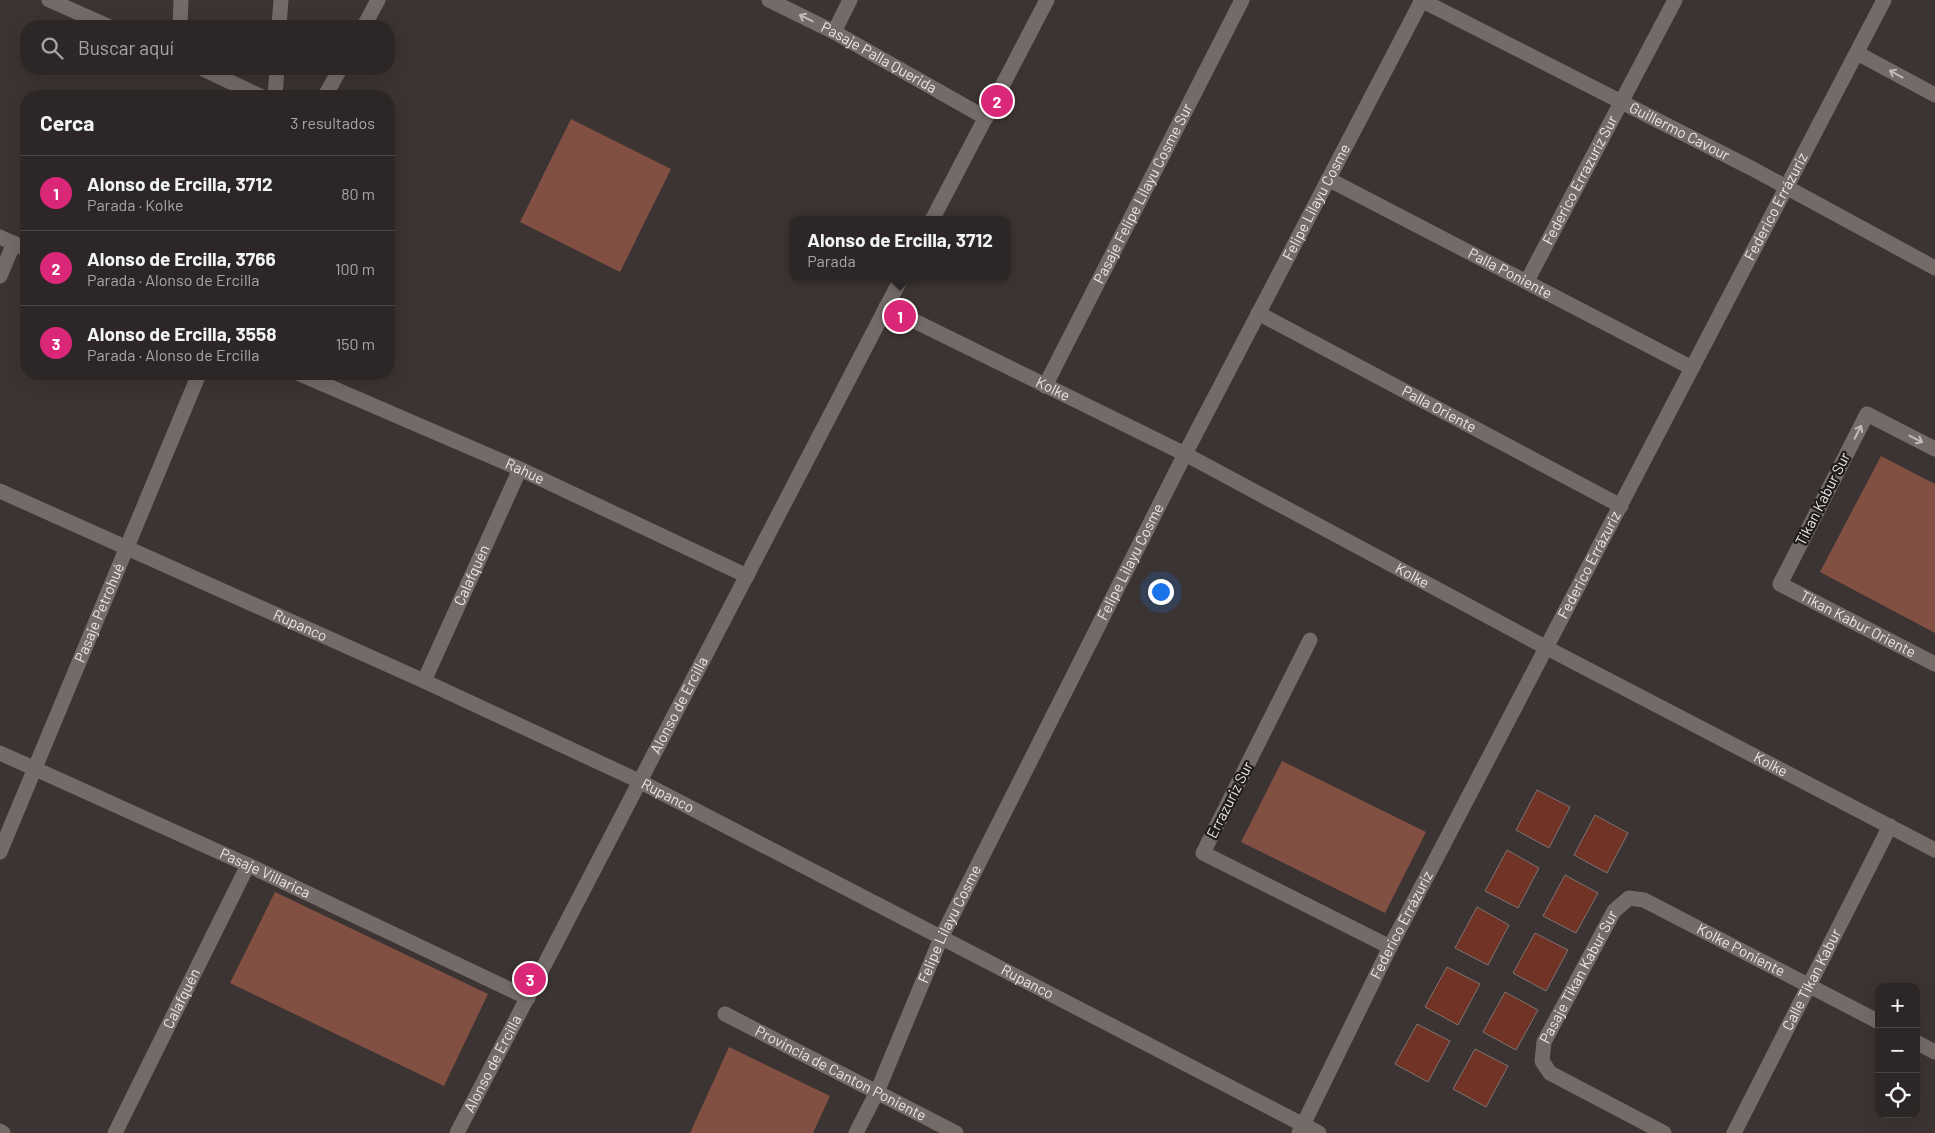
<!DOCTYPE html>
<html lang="es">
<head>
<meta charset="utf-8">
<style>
	body { margin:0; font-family:Barlow,sans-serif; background:#383332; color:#f1f3f6 }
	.controls { position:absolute; right:15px; bottom:15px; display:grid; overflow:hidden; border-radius:10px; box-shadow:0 5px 20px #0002 }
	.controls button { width:45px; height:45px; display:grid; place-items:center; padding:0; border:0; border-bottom:1px solid #484443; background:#2c2726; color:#f1f3f6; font:25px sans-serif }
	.you { position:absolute; left:1160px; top:591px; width:18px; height:18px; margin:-12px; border:4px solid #fff; border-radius:50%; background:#1a73e8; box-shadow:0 0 0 8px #1a73e833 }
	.badge { display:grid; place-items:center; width:32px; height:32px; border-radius:50%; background:#db2777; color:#fff; font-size:16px; font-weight:700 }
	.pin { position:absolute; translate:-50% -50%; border:2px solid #fff; box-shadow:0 1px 5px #0006 }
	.popup { position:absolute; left:790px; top:216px; width:220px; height:65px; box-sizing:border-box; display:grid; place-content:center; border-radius:10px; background:#2c2726; filter:drop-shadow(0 1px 4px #0005); font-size:16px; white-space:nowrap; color:#a6a5a7 }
	.popup b { font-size:19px; color:#f1f3f6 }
	.popup::after { content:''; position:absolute; left:50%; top:100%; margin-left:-10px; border:10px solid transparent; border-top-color:#2c2726 }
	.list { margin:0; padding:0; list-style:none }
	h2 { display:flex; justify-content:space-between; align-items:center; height:65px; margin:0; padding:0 20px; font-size:21px }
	h2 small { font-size:16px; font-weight:400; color:#a6a5a7 }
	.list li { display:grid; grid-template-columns:32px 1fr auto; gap:15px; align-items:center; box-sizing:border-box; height:75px; padding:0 20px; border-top:1px solid #484443 }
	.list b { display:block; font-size:19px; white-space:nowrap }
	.list p { margin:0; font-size:16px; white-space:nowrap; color:#a6a5a7 }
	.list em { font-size:16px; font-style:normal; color:#a6a5a7 }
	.icon { flex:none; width:28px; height:28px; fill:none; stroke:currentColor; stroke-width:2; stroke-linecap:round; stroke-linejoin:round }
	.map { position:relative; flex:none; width:1935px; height:1133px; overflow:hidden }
	.search { position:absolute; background:#2c2726; box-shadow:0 5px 20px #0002; left:20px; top:20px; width:375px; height:55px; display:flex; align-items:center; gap:12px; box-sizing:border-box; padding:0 18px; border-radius:20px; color:#a6a5a7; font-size:19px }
	.panel { position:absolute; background:#2c2726; box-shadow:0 5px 20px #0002; left:20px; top:90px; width:375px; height:290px; border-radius:20px }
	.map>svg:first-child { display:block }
</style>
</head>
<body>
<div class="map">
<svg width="1935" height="1133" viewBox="0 0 1935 1133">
	<rect width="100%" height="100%" fill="#3b3432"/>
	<g fill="#824f43">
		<polygon points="571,119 671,169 620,272 520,222"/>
		<polygon points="1881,456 1935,484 1935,633 1820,572"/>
		<polygon points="1282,761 1426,832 1385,913 1241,842"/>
		<polygon points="275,892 488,994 444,1086 230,983"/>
		<polygon points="729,1047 830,1096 813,1133 690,1133"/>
	</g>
	<g fill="#703326" stroke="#7d7472">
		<polygon points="1537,790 1570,807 1549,848 1516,830"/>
		<polygon points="1595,815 1628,833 1607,873 1574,855"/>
		<polygon points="1507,850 1539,868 1518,908 1485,891"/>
		<polygon points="1565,875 1598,893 1576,933 1543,916"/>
		<polygon points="1477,907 1509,925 1488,965 1455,948"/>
		<polygon points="1535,933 1568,950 1546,991 1513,973"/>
		<polygon points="1447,967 1480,984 1458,1025 1425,1007"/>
		<polygon points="1505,992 1538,1010 1516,1050 1483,1032"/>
		<polygon points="1417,1024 1450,1041 1428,1082 1395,1064"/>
		<polygon points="1475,1049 1508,1066 1486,1107 1453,1089"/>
	</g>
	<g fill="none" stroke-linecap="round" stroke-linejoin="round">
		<g stroke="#746b69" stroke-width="15">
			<polyline points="49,0 108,26"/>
			<path id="s1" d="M769,0L834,32L986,118"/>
			<path id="s2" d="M1421,0L1753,169L1935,268"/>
			<polyline points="180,26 181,0"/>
			<polyline points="279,26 281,0"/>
			<polyline points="364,26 378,0"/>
			<polyline points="834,32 850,0"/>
			<polyline points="1857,53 1935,95"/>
			<polyline points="203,69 260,96"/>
			<polyline points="275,96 277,69"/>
			<polyline points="325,96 340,69"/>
			<path id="s3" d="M1328,179L1692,368"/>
			<polyline points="0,237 26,249"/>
			<polyline points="0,276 14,243"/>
			<path id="s4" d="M1527,281L1675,0"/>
			<path id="s5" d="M886,307L1185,454L1545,647L1935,850"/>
			<path id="s6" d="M1258,313L1621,506"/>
			<path id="s7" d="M300,374L520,469L747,576"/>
			<path id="s8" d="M1045,386L1242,0"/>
			<path id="s9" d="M1935,449L1867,414L1780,584L1935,664"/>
			<path id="s10" d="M0,491L424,681L639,781L1319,1133"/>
			<polyline points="1310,640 1203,853 1390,947"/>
			<path id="s11" d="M424,681L520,469"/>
			<path id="s12" d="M0,753L248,865L528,998"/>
			<path id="s13" d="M0,852L199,374"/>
			<path id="s14" d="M725,1014L956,1133"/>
			<polyline points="1916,1042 1935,1052"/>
			<path id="s15" d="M115,1133L248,865"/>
			<path id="s16" d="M856,1133L877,1092L941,938L1185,454L1422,0"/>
			<path id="s17" d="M1299,1133L1390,947L1884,0"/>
			<path id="s18" d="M1664,1133L1550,1073L1542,1061L1544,1042L1614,911L1629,898L1644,900L1879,1022"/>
			<path id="s19" d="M1734,1133L1890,826"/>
		</g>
		<g stroke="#746b69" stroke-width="15">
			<polyline points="932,220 1047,0"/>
			<polyline points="0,1131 3,1133"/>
			<path id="s20" d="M457,1133L902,277"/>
		</g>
	</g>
	<defs><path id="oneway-shaft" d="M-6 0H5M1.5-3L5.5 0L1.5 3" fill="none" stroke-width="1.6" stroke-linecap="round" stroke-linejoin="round" transform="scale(1.25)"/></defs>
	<g stroke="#c1bab9">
		<use href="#oneway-shaft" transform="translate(806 18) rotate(-153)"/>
		<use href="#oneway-shaft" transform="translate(1896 74) rotate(-151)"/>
		<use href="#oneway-shaft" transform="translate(1858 432) rotate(-63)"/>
		<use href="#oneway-shaft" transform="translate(1916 439) rotate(27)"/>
	</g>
	<g text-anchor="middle" stroke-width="4.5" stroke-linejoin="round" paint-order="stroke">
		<g font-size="15" fill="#eae5e4" stroke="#201c1b">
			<text dy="5" stroke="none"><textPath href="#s1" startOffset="124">Pasaje Palla Querida</textPath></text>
			<text dy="5" stroke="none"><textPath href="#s2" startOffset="290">Guillermo Cavour</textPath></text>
			<text dy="5" stroke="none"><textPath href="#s4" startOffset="114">Federico Errazuríz Sur</textPath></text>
			<text dy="5" stroke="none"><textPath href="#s8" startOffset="216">Pasaje Felipe Lilayu Cosme Sur</textPath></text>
			<text dy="5" stroke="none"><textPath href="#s16" startOffset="1039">Felipe Lilayu Cosme</textPath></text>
			<text dy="5" stroke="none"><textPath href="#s17" startOffset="1042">Federico Errázuriz</textPath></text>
			<text dy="5" stroke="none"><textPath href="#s3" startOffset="205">Palla Poniente</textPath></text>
			<text dy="5" stroke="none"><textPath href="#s5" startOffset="186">Kolke</textPath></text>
			<text dy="5" stroke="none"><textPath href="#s6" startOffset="205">Palla Oriente</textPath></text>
			<text dy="5" stroke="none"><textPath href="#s7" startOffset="245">Rahue</textPath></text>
			<text transform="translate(1823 499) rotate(-63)" y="5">Tikan Kabur Sur</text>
			<text dy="5" stroke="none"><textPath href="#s16" startOffset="634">Felipe Lilayu Cosme</textPath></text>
			<text dy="5" stroke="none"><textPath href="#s17" startOffset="638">Federico Errázuriz</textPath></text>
			<text dy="5" stroke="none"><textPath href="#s11" startOffset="116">Calafquén</textPath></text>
			<text dy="5" stroke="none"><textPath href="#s5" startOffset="591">Kolke</textPath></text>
			<text dy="5" stroke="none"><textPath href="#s13" startOffset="259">Pasaje Petrohué</textPath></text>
			<text dy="5" stroke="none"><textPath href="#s9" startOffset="355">Tikan Kabur Oriente</textPath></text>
			<text dy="5" stroke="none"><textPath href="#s10" startOffset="329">Rupanco</textPath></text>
			<text dy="5" stroke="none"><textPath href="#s20" startOffset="482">Alonso de Ercilla</textPath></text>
			<text dy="5" stroke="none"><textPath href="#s5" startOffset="996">Kolke</textPath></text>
			<text dy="5" stroke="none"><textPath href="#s10" startOffset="734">Rupanco</textPath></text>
			<text transform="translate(1230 800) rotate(-63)" y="5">Errazuriz Sur</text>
			<text dy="5" stroke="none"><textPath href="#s12" startOffset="291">Pasaje Villarica</textPath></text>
			<text dy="5" stroke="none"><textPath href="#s17" startOffset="232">Federico Errázuriz</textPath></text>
			<text dy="5" stroke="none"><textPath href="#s16" startOffset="229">Felipe Lilayu Cosme</textPath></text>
			<text dy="5" stroke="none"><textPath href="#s18" startOffset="455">Kolke Poniente</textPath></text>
			<text dy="5" stroke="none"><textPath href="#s18" startOffset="236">Pasaje Tikan Kabur Sur</textPath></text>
			<text dy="5" stroke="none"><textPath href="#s19" startOffset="172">Calle Tikan Kabur</textPath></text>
			<text dy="5" stroke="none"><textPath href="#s10" startOffset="1139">Rupanco</textPath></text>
			<text dy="5" stroke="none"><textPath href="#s15" startOffset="150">Calafquén</textPath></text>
			<text dy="5" stroke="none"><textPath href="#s20" startOffset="78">Alonso de Ercilla</textPath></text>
			<text dy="5" stroke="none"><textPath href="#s14" startOffset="130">Provincia de Canton Poniente</textPath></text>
		</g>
	</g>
</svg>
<div class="controls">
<button>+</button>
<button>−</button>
<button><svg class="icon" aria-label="locate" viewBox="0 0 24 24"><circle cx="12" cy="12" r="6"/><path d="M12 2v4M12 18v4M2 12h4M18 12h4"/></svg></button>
</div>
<div class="you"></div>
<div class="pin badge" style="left:900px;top:316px">1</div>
<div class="popup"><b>Alonso de Ercilla, 3712</b>Parada</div>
<div class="pin badge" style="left:997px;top:101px">2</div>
<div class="pin badge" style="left:530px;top:979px">3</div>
<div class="search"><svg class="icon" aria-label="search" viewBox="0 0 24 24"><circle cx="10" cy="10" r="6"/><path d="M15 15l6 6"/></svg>Buscar aquí</div>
<section class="panel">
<h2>Cerca<small>3 resultados</small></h2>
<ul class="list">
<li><span class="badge">1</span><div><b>Alonso de Ercilla, 3712</b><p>Parada · Kolke</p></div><em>80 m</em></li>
<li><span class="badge">2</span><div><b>Alonso de Ercilla, 3766</b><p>Parada · Alonso de Ercilla</p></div><em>100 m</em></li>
<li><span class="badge">3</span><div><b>Alonso de Ercilla, 3558</b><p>Parada · Alonso de Ercilla</p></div><em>150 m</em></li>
</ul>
</section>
</div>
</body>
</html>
